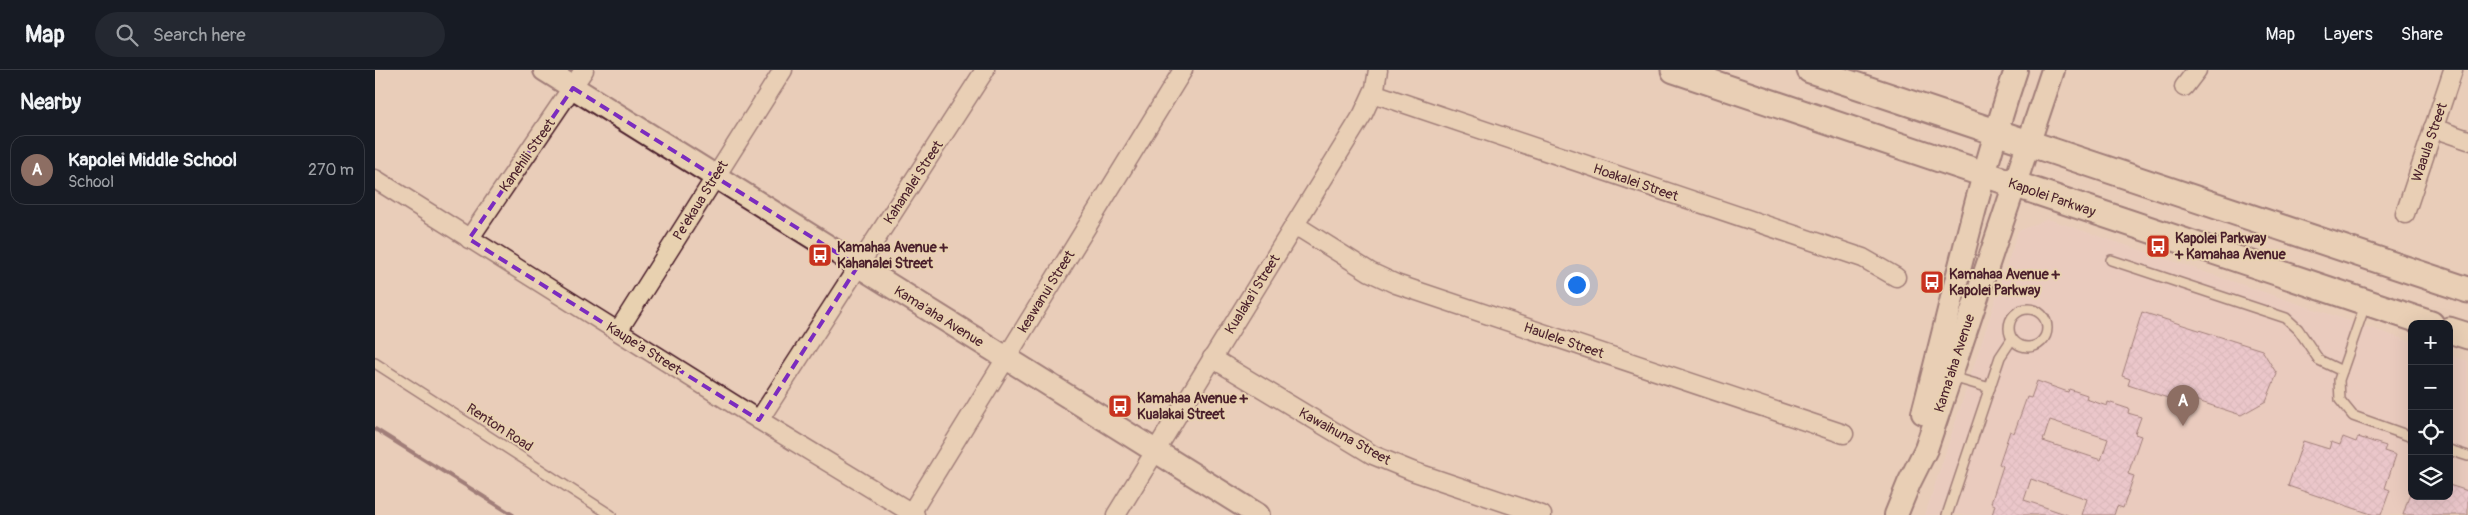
<!DOCTYPE html>
<html lang="en">
<head>
<meta charset="utf-8">
<style>
	body { margin:0; font-family:Pangolin,sans-serif; background:#242831; color:#f1f3f6 }
	.controls { position:absolute; right:15px; bottom:15px; display:grid; overflow:hidden; border-radius:10px; box-shadow:0 5px 20px #0002 }
	.controls button { width:45px; height:45px; display:grid; place-items:center; padding:0; border:0; border-bottom:1px solid #363941; background:#171b24; color:#f1f3f6; font:25px sans-serif }
	.you { position:absolute; left:1201px; top:214px; width:18px; height:18px; margin:-12px; border:4px solid #fff; border-radius:50%; background:#1a73e8; box-shadow:0 0 0 8px #1a73e833 }
	.badge { display:grid; place-items:center; width:32px; height:32px; border-radius:50%; background:#7c3aed; color:#fff; font-size:16px; font-weight:700 }
	.pin { position:absolute; translate:-50% -41px; filter:drop-shadow(0 1px 2px #0008) }
	.pin::after { content:''; position:absolute; top:26px; width:18px; height:15px; background:inherit; clip-path:polygon(0 0,100% 0,50% 100%) }
	.list { margin:0; padding:0; list-style:none }
	h2 { display:flex; justify-content:space-between; align-items:center; height:65px; margin:0; padding:0 20px; font-size:21px }
	h2 small { font-size:16px; font-weight:400; color:#9ea1a6 }
	.list li { display:grid; grid-template-columns:32px 1fr auto; gap:15px; align-items:center; box-sizing:border-box; height:70px; margin:0 10px 10px; padding:0 10px; border:1px solid #363941; border-radius:15px }
	.list b { display:block; font-size:19px; white-space:nowrap }
	.list p { margin:0; font-size:16px; white-space:nowrap; color:#9ea1a6 }
	.list em { font-size:16px; font-style:normal; color:#9ea1a6 }
	.icon { flex:none; width:28px; height:28px; fill:none; stroke:currentColor; stroke-width:2; stroke-linecap:round; stroke-linejoin:round }
	.map { position:relative; flex:none; width:2093px; height:445px; overflow:hidden }
	header { display:flex; align-items:center; gap:30px; box-sizing:border-box; height:70px; padding:0 25px; background:#171b24; border-bottom:1px solid #363941 }
	header strong { font-size:24px }
	nav { display:flex; gap:28px; margin-inline-start:auto; font-size:18px }
	.search { width:350px; height:45px; background:#242831; display:flex; align-items:center; gap:12px; box-sizing:border-box; padding:0 18px; border-radius:28px; color:#9ea1a6; font-size:19px }
	main { display:flex }
	aside { flex:1; background:#171b24 }
	.map>svg:first-child { display:block }
</style>
</head>
<body>
<header>
<strong>Map</strong>
<div class="search"><svg class="icon" aria-label="search" viewBox="0 0 24 24"><circle cx="10" cy="10" r="6"/><path d="M15 15l6 6"/></svg>Search here</div>
<nav><a>Map</a><a>Layers</a><a>Share</a></nav>
</header>
<main>
<aside>
<h2>Nearby<small></small></h2>
<ul class="list">
<li><span class="badge" style="background:#8d6e63">A</span><div><b>Kapolei Middle School</b><p>School</p></div><em>270 m</em></li>
</ul>
</aside>
<div class="map">
<svg width="2093" height="445" viewBox="0 0 2093 445">
	<defs>
		<pattern id="building-cross-hatch" width="8" height="8" patternUnits="userSpaceOnUse" patternTransform="scale(1.25)"><rect width="8" height="8" fill="#edbedf"/><path d="M0 0l8 8M0 8l8-8" fill="none" stroke="#cda3c0"/></pattern>
	</defs>
	<rect width="100%" height="100%" fill="#e9cdb9"/>
	<filter id="ink" filterUnits="userSpaceOnUse"><feTurbulence type="fractalNoise" baseFrequency=".02" numOctaves="2"/><feDisplacementMap in="SourceGraphic" scale="10" xChannelSelector="R" yChannelSelector="G"/><feConvolveMatrix kernelMatrix="1 2 1 2 8 2 1 2 1" color-interpolation-filters="sRGB"/></filter>
	<g filter="url(#ink)">
		<polygon fill="#eac8c4" points="1673,149 2037,272 2037,426 2074,426 2074,285 2093,291 2093,445 1550,445 1643,161"/>
		<g fill="url(#building-cross-hatch)" stroke="#4a1f2b" fill-rule="evenodd">
			<polygon points="1767,242 1887,280 1902,304 1891,331 1866,345 1798,323 1796,329 1753,315 1755,309 1747,306"/>
			<path d="M1662,311L1693,322L1694,319L1712,325L1711,329L1732,336L1733,332L1754,339L1753,343L1766,347L1760,364L1766,366L1753,404L1759,406L1748,438L1742,436L1739,445H1707L1712,429L1656,409L1649,430L1693,445H1617L1620,435L1616,433L1628,396L1624,394L1635,361L1639,363L1652,327L1656,328ZM1675,350L1733,369L1726,390L1668,371Z"/>
			<polygon points="1968,367 1981,372 1983,367 2011,376 2009,381 2021,385 2010,418 2015,420 2006,445 1999,445 1913,416 1928,371 1954,379 1956,372 1965,375"/>
			<polygon points="2074,415 2093,421 2093,445 2028,445 2037,417 2037,426 2074,426"/>
		</g>
		<g fill="none" stroke-linecap="round" stroke-linejoin="round">
			<g stroke="#4a1f2b" stroke-width="12">
				<g id="service">
					<polyline points="1736,190 1911,248 1923,259 1944,290 1967,301"/>
					<polyline points="1990,235 1964,310 1965,330 1978,346 2037,367"/>
					<circle cx="1653" cy="258" r="19"/>
					<polyline points="0,293 236,445"/>
					<polyline points="1577,307 1615,318"/>
					<polyline points="2074,380 2093,386"/>
					<polyline points="1572,445 1625,287 1637,269"/>
				</g>
			</g>
			<g stroke="#4a1f2b" stroke-width="21">
				<g id="minor">
					<polyline points="1809,17 1822,0"/>
					<polyline points="998,23 1488,188 1521,207"/>
					<polyline points="2058,58 2093,70"/>
					<polyline points="0,109 384,350 540,445"/>
					<polyline points="2030,144 2078,0"/>
					<polyline points="920,155 995,202 1021,214 1469,364"/>
					<polyline points="94,169 209,0"/>
					<polyline points="243,261 408,0"/>
					<polyline points="837,288 998,385 1037,401 1167,445"/>
					<polyline points="384,350 610,0"/>
					<polyline points="536,443 808,0"/>
					<polyline points="741,445 988,44 1000,18 1003,0"/>
				</g>
			</g>
			<g stroke="#4a1f2b" stroke-width="26">
				<g id="tertiary">
					<polyline points="170,0 883,445"/>
					<path d="M1548,343C1578,228 1603,112 1641,0"/>
					<polyline points="1521,445 1534,413 1551,379 1678,0"/>
				</g>
			</g>
			<g stroke="#4a1f2b" stroke-width="29">
				<g id="secondary">
					<polyline points="1299,0 2056,254"/>
					<polyline points="1435,0 2093,220"/>
					<polyline points="2074,260 2093,266"/>
				</g>
			</g>
			<use href="#service" stroke="#e8d1b0" stroke-width="9"/>
			<use href="#minor" stroke="#e8d1b0" stroke-width="18"/>
			<use href="#tertiary" stroke="#e8d1b0" stroke-width="22"/>
			<use href="#secondary" stroke="#e8d1b0" stroke-width="25"/>
			<polyline stroke="#4a1f2b" stroke-width="4" points="0,359 138,445"/>
		</g>
	</g>
	<path d="M0 0H2093V445H0ZM198,18L483,196L384,350L94,169Z" fill="#e9cdb9" fill-opacity=".55" fill-rule="evenodd"/>
	<path fill="none" stroke="#7b2cbf" stroke-width="4" stroke-dasharray="10 6" stroke-linejoin="round" d="M198,18L483,196L384,350L94,169Z"/>
	<defs>
		<g id="bus-square" transform="scale(1.25)"><rect x="-9" y="-9" width="18" height="18" rx="4" fill="#c8321e" stroke="#e8d1b0"/><path d="M-5-6H5V4H4V6H2V4H-2V6H-4V4H-5ZM-3.5-4V0h7V-4ZM-3.5 1.2v1.5H-2V1.2ZM2 1.2v1.5H3.5V1.2Z" fill="#fff"/></g>
	</defs>
	<g fill-rule="evenodd">
		<use href="#bus-square" x="1783" y="176"/>
		<use href="#bus-square" x="445" y="185"/>
		<use href="#bus-square" x="1557" y="212"/>
		<use href="#bus-square" x="745" y="336"/>
	</g>
	<g text-anchor="middle" stroke-width="4" stroke-linejoin="round" paint-order="stroke">
		<g font-size="14" fill="#4a1f2b" stroke="#e8d1b0">
			<text transform="translate(2054 72) rotate(-71)" y="5">Waaula Street</text>
			<text transform="translate(152 85) rotate(-55)" y="5">Kanehili Street</text>
			<text transform="translate(538 112) rotate(-57)" y="5">Kahanalei Street</text>
			<text transform="translate(1261 112) rotate(19)" y="5">Hoakalei Street</text>
			<text transform="translate(1677 127) rotate(19)" y="5">Kapolei Parkway</text>
			<text transform="translate(325 130) rotate(-58)" y="5">Pe'ekaua Street</text>
			<text transform="translate(671 221) rotate(-58)" y="5">keawanui Street</text>
			<text transform="translate(877 224) rotate(-58)" y="5">Kualaka'i Street</text>
			<text transform="translate(564 246) rotate(32)" y="5">Kama'aha Avenue</text>
			<text transform="translate(1189 270) rotate(19)" y="5">Haulele Street</text>
			<text transform="translate(269 278) rotate(32)" y="5">Kaupe'a Street</text>
			<text transform="translate(1579 293) rotate(-72)" y="5">Kama'aha Avenue</text>
			<text transform="translate(125 357) rotate(33)" y="5">Renton Road</text>
			<text transform="translate(970 366) rotate(29)" y="5">Kawaihuna Street</text>
		</g>
		<g font-size="14" font-weight="bold" fill="#4a1f2b" stroke="#e8d1b0" text-anchor="start">
			<text x="1800" y="173">Kapolei Parkway<tspan x="1800" dy="16">+ Kamahaa Avenue</tspan></text>
			<text x="462" y="182">Kamahaa Avenue +<tspan x="462" dy="16">Kahanalei Street</tspan></text>
			<text x="1574" y="209">Kamahaa Avenue +<tspan x="1574" dy="16">Kapolei Parkway</tspan></text>
			<text x="762" y="333">Kamahaa Avenue +<tspan x="762" dy="16">Kualakai Street</tspan></text>
		</g>
	</g>
</svg>
<div class="controls">
<button>+</button>
<button>−</button>
<button><svg class="icon" aria-label="locate" viewBox="0 0 24 24"><circle cx="12" cy="12" r="6"/><path d="M12 2v4M12 18v4M2 12h4M18 12h4"/></svg></button>
<button><svg class="icon" aria-label="layers" viewBox="0 0 24 24"><path d="M12 4l9 5-9 5-9-5zM3 14l9 5 9-5"/></svg></button>
</div>
<div class="you"></div>
<div class="pin badge" style="left:1808px;top:356px;background:#8d6e63">A</div>
</div>
</main>
</body>
</html>
